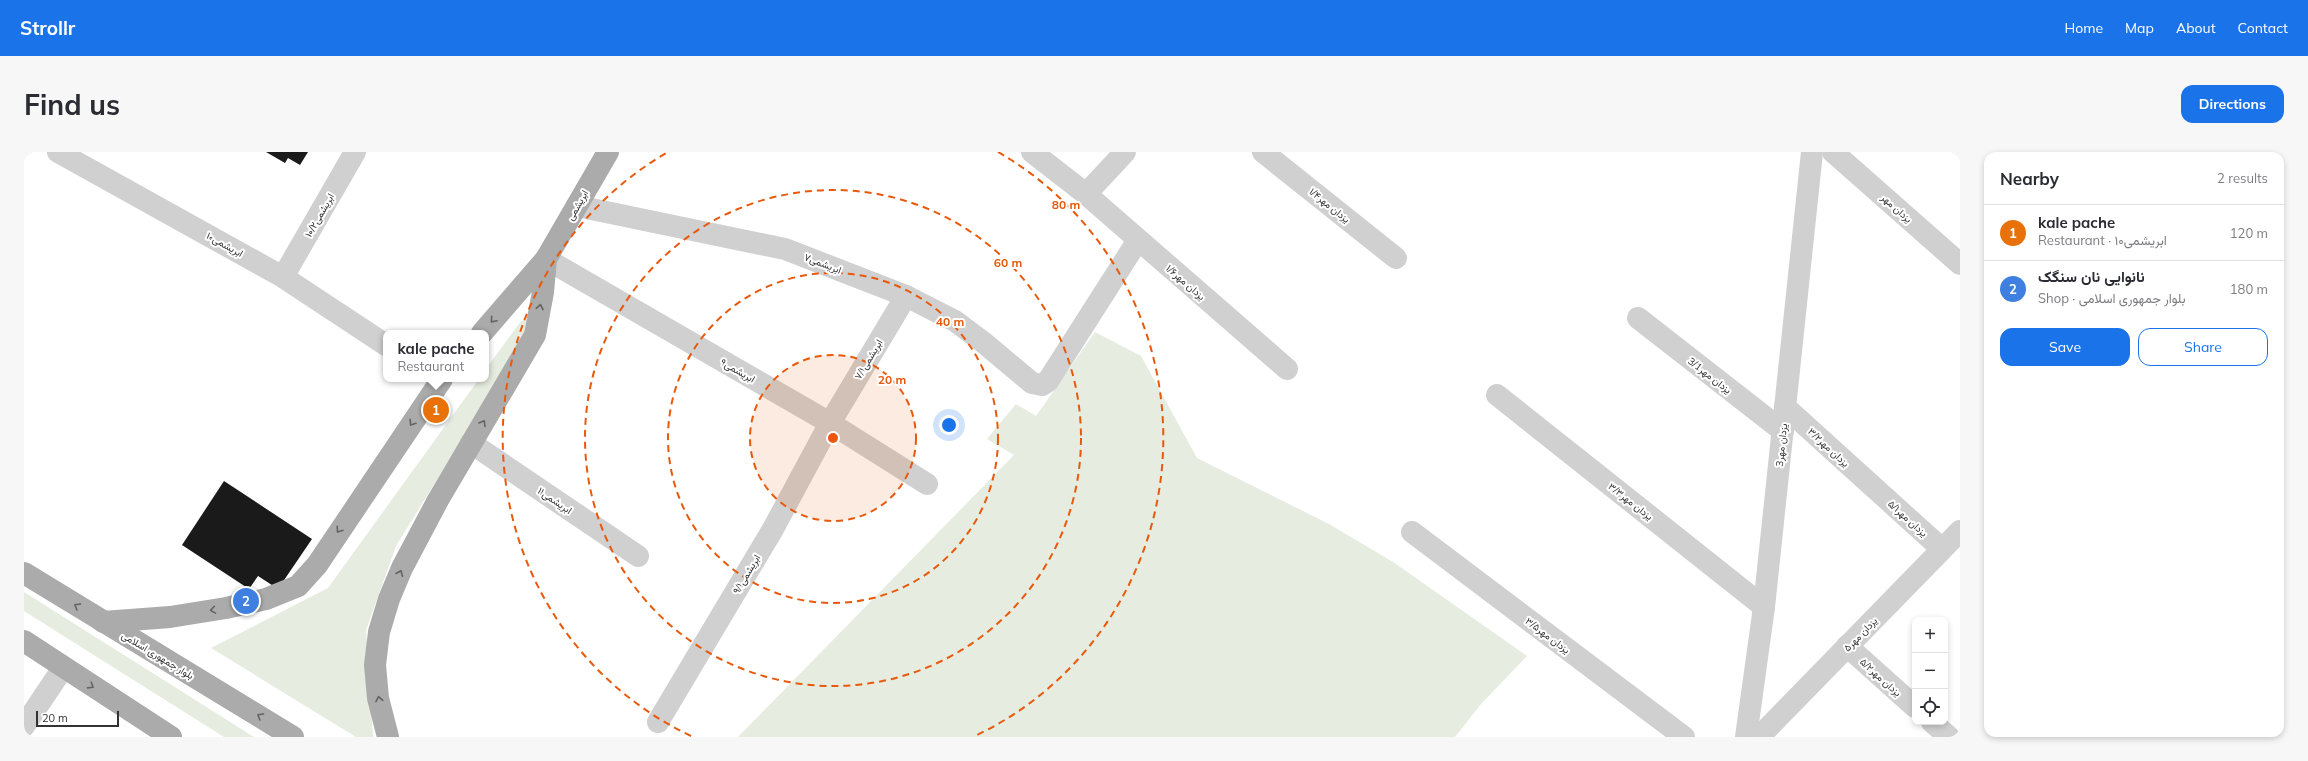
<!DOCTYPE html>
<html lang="en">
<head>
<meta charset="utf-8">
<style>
	body { margin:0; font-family:Mulish,Vazirmatn,sans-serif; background:#f7f7f7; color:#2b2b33 }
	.controls { position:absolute; right:12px; bottom:12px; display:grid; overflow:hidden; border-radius:8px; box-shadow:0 2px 6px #0003 }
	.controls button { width:36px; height:36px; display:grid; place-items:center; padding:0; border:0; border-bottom:1px solid #e1e1e2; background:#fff; color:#2b2b33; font:20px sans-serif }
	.scale { position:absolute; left:12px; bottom:10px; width:83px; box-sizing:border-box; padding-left:4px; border:2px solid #333; border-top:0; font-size:11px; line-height:14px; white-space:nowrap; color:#333; -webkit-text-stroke:3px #fff; paint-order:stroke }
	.you { position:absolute; left:925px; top:273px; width:14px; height:14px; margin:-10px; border:3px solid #fff; border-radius:50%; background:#1a73e8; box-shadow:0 0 0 6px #1a73e833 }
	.badge { display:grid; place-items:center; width:26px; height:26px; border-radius:50%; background:#1a73e8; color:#fff; font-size:13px; font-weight:700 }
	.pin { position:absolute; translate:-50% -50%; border:2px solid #fff; box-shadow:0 1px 4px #0006 }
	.popup { position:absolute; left:359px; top:178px; width:106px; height:52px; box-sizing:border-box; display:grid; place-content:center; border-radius:8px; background:#fff; filter:drop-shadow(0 1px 3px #0005); font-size:13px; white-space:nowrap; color:#7c7c81 }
	.popup b { font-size:15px; color:#2b2b33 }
	.popup::after { content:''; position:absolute; left:50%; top:100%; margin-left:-8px; border:8px solid transparent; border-top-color:#fff }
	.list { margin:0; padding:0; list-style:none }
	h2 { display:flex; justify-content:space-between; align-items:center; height:52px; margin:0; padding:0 16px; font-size:17px }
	h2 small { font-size:13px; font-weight:400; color:#7c7c81 }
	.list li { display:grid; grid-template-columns:26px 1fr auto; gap:12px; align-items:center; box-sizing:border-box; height:56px; padding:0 16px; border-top:1px solid #e1e1e2 }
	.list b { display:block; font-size:15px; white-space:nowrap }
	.list p { margin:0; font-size:13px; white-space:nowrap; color:#7c7c81 }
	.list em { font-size:13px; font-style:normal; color:#7c7c81 }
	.actions { display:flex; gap:8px; padding:12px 16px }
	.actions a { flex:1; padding:9px 0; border:1px solid #1a73e8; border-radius:12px; text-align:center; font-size:14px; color:#1a73e8 }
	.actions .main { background:#1a73e8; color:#fff }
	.icon { flex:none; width:22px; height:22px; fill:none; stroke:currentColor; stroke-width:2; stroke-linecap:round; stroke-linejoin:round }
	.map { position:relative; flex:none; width:1936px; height:585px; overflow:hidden; border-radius:12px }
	header { display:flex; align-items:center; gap:24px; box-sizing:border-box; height:56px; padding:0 20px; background:#1a73e8; color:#fff }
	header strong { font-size:19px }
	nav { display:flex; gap:22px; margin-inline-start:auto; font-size:14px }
	.intro { display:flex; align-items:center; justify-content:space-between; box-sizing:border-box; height:96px; padding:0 24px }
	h1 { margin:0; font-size:28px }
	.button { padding:10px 18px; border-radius:12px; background:#1a73e8; color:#fff; font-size:14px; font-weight:700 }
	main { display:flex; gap:24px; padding:0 24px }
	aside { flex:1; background:#fff; border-radius:12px; box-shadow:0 2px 6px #0003 }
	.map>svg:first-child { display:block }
</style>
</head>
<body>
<header>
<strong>Strollr</strong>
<nav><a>Home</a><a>Map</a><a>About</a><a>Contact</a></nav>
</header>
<div class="intro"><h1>Find us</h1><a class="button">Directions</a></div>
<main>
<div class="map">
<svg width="1936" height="585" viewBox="0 0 1936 585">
	<rect width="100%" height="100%" fill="#fff"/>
	<g fill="#e6ecdf">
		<polygon points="508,168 438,287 372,394 342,478 349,585 332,585 187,496 304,436 455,227 462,227 462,217 497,169"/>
		<polygon points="1071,180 1117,204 1173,306 1305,372 1369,410 1503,504 1457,552 1431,585 714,585 990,303 963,287 992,252 1012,264"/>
		<polygon points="0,440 230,585 200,585 0,459"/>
	</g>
	<g fill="#1a1a1a">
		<polygon points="242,0 284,0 276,13 264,6 261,11"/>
		<polygon points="200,329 288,387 254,437 234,424 225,437 158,393"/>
	</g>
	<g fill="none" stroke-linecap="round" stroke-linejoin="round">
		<g stroke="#d0d0d0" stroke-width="22">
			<polyline points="34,0 259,125 362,193"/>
			<polyline points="1008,0 1062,42 1263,217"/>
			<polyline points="1239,0 1372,106"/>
			<polyline points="1809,0 1936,112"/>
			<polyline points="1062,42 1101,0"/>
			<polyline points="553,54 761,97 882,144 931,169 959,190 1008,231 1018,233 1024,229 1114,88"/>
			<polyline points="522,107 806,271 903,332"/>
			<polyline points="259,125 331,0"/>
			<polyline points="1614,166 1759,279"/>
			<polyline points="1473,243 1740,455"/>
			<polyline points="1761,255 1918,397"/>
			<polyline points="447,291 614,404"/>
			<polyline points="1388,380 1660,585"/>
			<polyline points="1823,494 1891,555"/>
			<polyline points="634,570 749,377 806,271 882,144"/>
			<polyline points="1908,570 1925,585"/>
			<polyline points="0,574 39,516"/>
			<polyline points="1722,585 1740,455 1788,0"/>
			<polyline points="1735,585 1936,379"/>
		</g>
		<g stroke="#ababab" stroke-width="22">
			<polyline points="458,181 522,107 584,0"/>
			<polyline points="0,421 269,585"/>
			<polyline points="79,470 146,465 202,456 242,447 274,434 293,413 418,227"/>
			<polyline points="0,489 147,585"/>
			<polyline points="364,585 354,546 351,513 355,480 365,447 378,416 414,348 511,183 519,140 522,107"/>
		</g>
	</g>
	<defs><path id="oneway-chevron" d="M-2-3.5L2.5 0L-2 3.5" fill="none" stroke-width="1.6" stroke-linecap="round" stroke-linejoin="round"/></defs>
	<g stroke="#636363">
		<use href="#oneway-chevron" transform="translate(516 155) rotate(-79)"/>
		<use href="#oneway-chevron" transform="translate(469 168) rotate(131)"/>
		<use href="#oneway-chevron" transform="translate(388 271) rotate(124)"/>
		<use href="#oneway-chevron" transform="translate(459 271) rotate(-60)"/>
		<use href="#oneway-chevron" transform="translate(315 378) rotate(124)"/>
		<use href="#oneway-chevron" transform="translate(376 421) rotate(-67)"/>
		<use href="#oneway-chevron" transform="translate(53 454) rotate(-149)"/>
		<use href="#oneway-chevron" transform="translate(189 458) rotate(171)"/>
		<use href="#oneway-chevron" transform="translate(67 534) rotate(32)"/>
		<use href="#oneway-chevron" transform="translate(355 547) rotate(-100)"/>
		<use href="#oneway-chevron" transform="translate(236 564) rotate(-149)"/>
	</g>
	<circle cx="809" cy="286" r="83" fill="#e8590c" fill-opacity=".12"/>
	<g fill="none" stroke="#e8590c" stroke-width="2" stroke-dasharray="7 5">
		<circle cx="809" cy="286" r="83"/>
		<circle cx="809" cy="286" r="165"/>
		<circle cx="809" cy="286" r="248"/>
		<path d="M667 584A330 330 0 0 1 644 0M974 0A330 330 0 0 1 951 584"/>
	</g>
	<g text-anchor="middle" stroke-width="4" stroke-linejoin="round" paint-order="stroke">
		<g font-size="10" fill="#333" stroke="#fff">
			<text transform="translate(553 53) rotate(-60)" y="4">ابریشمی</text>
			<text transform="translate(1306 53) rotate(39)" y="4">۱/۴یزدان مهر</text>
			<text transform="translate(1873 56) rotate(42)" y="4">یزدان مهر</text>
			<text transform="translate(295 63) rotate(-60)" y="4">۱۰/۲ابریشمی</text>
			<text transform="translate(201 92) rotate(29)" y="4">ابریشمی۱۰</text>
			<text transform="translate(799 111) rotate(21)" y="4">ابریشمی۷</text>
			<text transform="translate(1162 130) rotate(41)" y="4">۱/۶یزدان مهر</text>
			<text transform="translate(844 207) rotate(-59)" y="4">ابریشمی۷/۱</text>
			<text transform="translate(714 218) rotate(30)" y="4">ابریشمی۹</text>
			<text transform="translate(1686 223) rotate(38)" y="4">3/1یزدان مهر</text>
			<text transform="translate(1757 293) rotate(-84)" y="4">3یزدان مهر</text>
			<text transform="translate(1805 295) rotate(43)" y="4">۳/۲یزدان مهر</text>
			<text transform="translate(531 348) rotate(34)" y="4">ابریشمی۱۱</text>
			<text transform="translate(1607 349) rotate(38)" y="4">۳/۳یزدان مهر</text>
			<text transform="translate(1884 366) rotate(42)" y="4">۵/۱یزدان مهر</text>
			<text transform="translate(722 422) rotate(-59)" y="4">۹/۱ابریشمی</text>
			<text transform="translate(1836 482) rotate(-46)" y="4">یزدان مهر۵</text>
			<text transform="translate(1524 483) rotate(37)" y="4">۳/۵یزدان مهر</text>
			<text transform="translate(134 503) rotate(31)" y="4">بلوار جمهوری اسلامی</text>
			<text transform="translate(1857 525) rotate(42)" y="4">۵/۲یزدان مهر</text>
		</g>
	</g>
	<circle cx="809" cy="286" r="6" fill="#e8590c" stroke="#fff" stroke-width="2"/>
	<g font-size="12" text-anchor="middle" font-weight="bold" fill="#e8590c" stroke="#fff" stroke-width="4" stroke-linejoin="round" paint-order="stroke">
		<text x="1042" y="57">80 m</text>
		<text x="984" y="115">60 m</text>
		<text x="926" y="174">40 m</text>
		<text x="868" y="232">20 m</text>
	</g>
</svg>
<div class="controls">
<button>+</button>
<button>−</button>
<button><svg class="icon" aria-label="locate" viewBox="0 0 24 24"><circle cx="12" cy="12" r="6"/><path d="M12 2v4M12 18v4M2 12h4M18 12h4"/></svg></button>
</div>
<div class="scale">20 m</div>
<div class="you"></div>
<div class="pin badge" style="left:412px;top:258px;background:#e8710a">1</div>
<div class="popup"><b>kale pache</b>Restaurant</div>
<div class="pin badge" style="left:222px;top:449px;background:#3f7fe0">2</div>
</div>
<aside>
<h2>Nearby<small>2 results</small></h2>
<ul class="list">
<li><span class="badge" style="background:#e8710a">1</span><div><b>kale pache</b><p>Restaurant · ابریشمی۱۰</p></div><em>120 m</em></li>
<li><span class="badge" style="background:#3f7fe0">2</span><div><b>نانوایی نان سنگک</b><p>Shop · بلوار جمهوری اسلامی</p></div><em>180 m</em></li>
</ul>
<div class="actions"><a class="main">Save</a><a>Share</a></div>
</aside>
</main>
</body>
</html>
